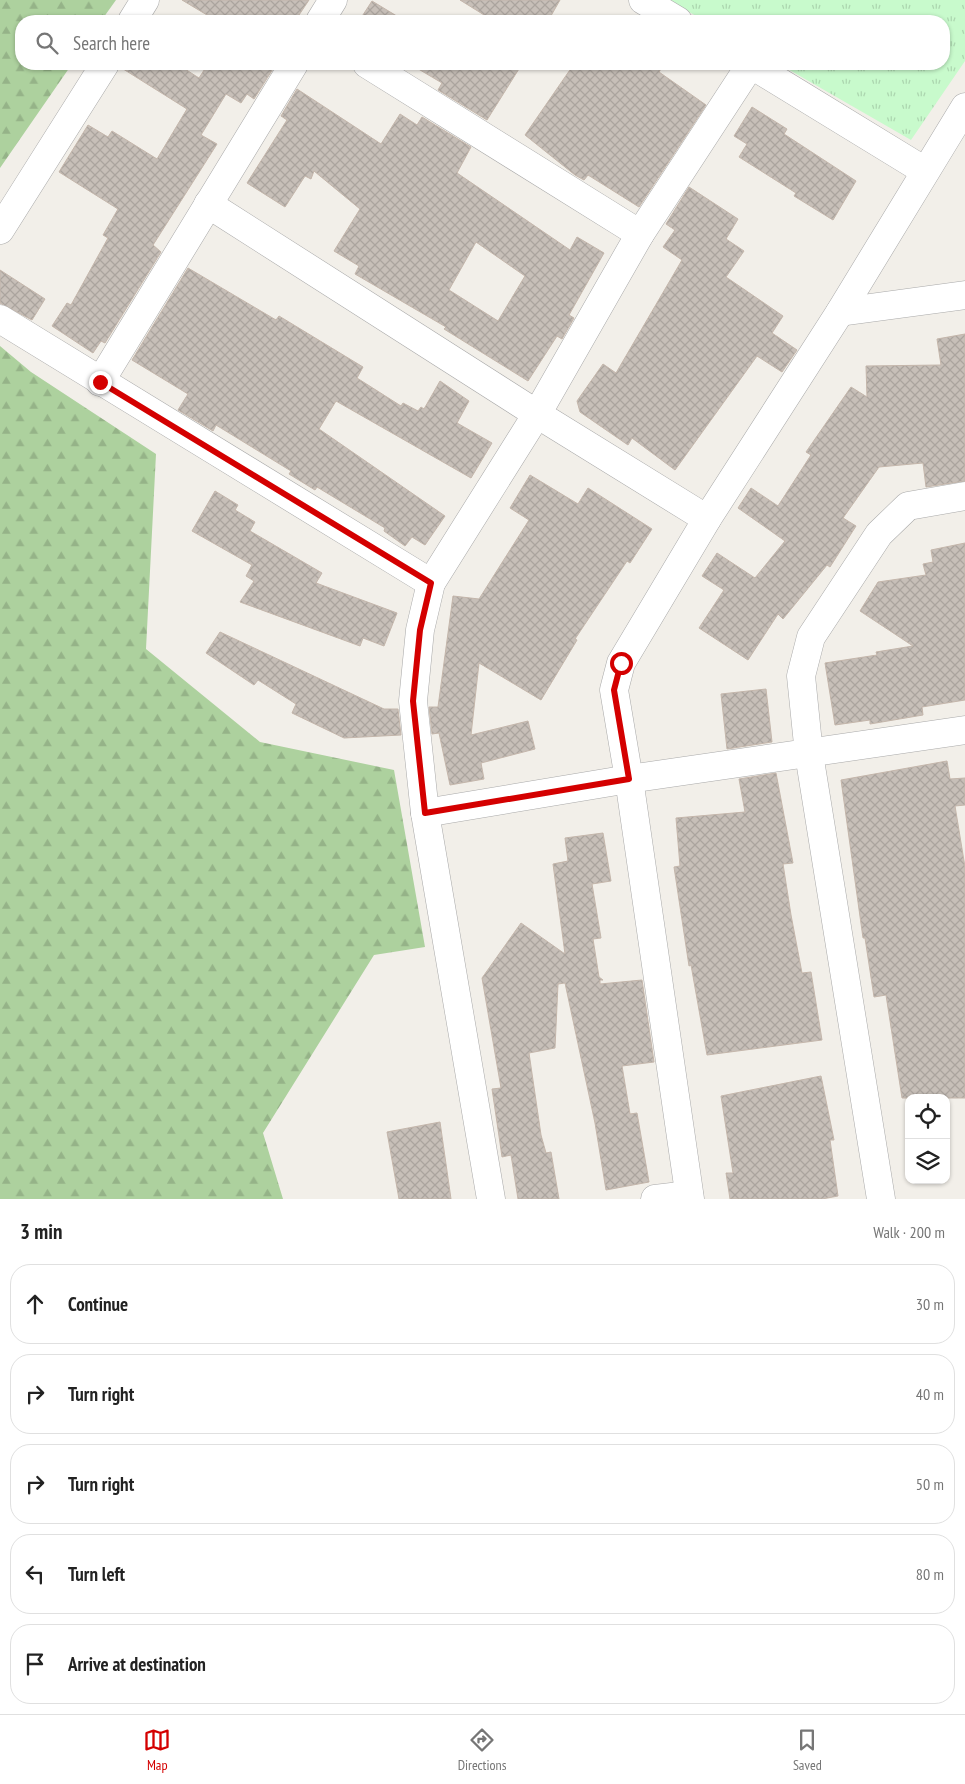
<!DOCTYPE html>
<html lang="en">
<head>
<meta charset="utf-8">
<style>
	body { margin:0; font-family:"PT Sans Narrow",sans-serif; background:#f2f2f2; color:#222 }
	.controls { position:absolute; right:15px; bottom:15px; display:grid; overflow:hidden; border-radius:10px; box-shadow:0 1px 4px #0004 }
	.controls button { width:45px; height:45px; display:grid; place-items:center; padding:0; border:0; border-bottom:1px solid #e0e0e0; background:#fff; color:#222; font:25px sans-serif }
	.stop { position:absolute; width:15px; height:15px; margin:-11px; border:4px solid #d40000; border-radius:50%; background:#fff }
	.stop.end { background:#d40000; border-color:#fff; box-shadow:0 1px 5px #0008 }
	.list { margin:0; padding:0; list-style:none }
	h2 { display:flex; justify-content:space-between; align-items:center; height:65px; margin:0; padding:0 20px; font-size:21px }
	h2 small { font-size:16px; font-weight:400; color:#767676 }
	.list li { display:grid; grid-template-columns:32px 1fr auto; gap:15px; align-items:center; box-sizing:border-box; height:80px; margin:0 10px 10px; padding:0 10px; border:1px solid #e0e0e0; border-radius:20px }
	.list b { display:block; font-size:19px; white-space:nowrap }
	.list em { font-size:16px; font-style:normal; color:#767676 }
	.icon { flex:none; width:28px; height:28px; fill:none; stroke:currentColor; stroke-width:2; stroke-linecap:round; stroke-linejoin:round }
	.map { position:relative; flex:none; width:965px; height:1199px; overflow:hidden }
	.search { position:absolute; background:#fff; box-shadow:0 1px 4px #0004; left:15px; right:15px; top:15px; height:55px; display:flex; align-items:center; gap:12px; box-sizing:border-box; padding:0 18px; border-radius:20px; color:#767676; font-size:19px }
	.sheet { height:515px; background:#fff }
	nav { display:flex; justify-content:space-around; align-items:center; box-sizing:border-box; height:70px; border-top:1px solid #e0e0e0; background:#fff; font-size:14px; color:#767676 }
	nav a { display:grid; justify-items:center; gap:2px }
	nav .on { color:#d40000 }
	.map>svg:first-child { display:block }
</style>
</head>
<body>
<div class="map">
<svg width="965" height="1199" viewBox="0 0 965 1199">
	<defs>
		<pattern id="forest-firs" width="22" height="20" patternUnits="userSpaceOnUse" patternTransform="scale(1.25)"><rect width="22" height="20" fill="#add19e"/><path d="M5 1l3.5 6h-7zM16 11l3.5 6h-7z" fill="#95b388"/></pattern>
		<pattern id="park-tufts" width="24" height="20" patternUnits="userSpaceOnUse" patternTransform="scale(1.25)"><rect width="24" height="20" fill="#c8facc"/><path d="M3 7l-1-3M5 7V3M7 7l1-3M15 17l-1-3M17 17v-4M19 17l1-3" fill="none" stroke="#acd6af"/></pattern>
		<pattern id="building-cross-hatch" width="8" height="8" patternUnits="userSpaceOnUse" patternTransform="scale(1.25)"><rect width="8" height="8" fill="#c7bfb8"/><path d="M0 0l8 8M0 8l8-8" fill="none" stroke="#aba49e"/></pattern>
	</defs>
	<rect width="100%" height="100%" fill="#f2efe9"/>
	<g fill="url(#forest-firs)">
		<polygon points="0,0 116,0 101,21 21,21 21,64 72,64 0,168"/>
		<polygon points="0,346 31,372 156,454 146,649 260,742 394,770 425,947 374,955 263,1133 283,1199 0,1199"/>
	</g>
	<polygon fill="url(#park-tufts)" points="668,0 965,0 965,61 911,140 779,64 944,64 944,21 705,21"/>
	<g fill="url(#building-cross-hatch)" stroke="#c4b6ab" fill-rule="evenodd">
		<polygon points="182,0 309,0 295,21 217,21"/>
		<polygon points="460,0 560,0 548,21 487,21 489,18"/>
		<polygon points="372,1 405,21 359,21"/>
		<polygon points="120,64 177,64 199,78 208,64 276,64 254,99 247,94 241,103 226,94 201,135 217,144 153,245 161,252 105,343 101,341 93,353 52,326 67,303 71,305 108,238 103,235 118,209 59,172 88,125 108,137 112,131 157,159 187,109 120,67"/>
		<polygon points="410,64 522,64 487,120 438,90 442,83"/>
		<polygon points="574,64 664,64 659,72 706,105 639,207 588,175 584,180 575,175 525,135"/>
		<path d="M297,89L381,144L400,114L417,125L422,117L471,147L457,173L570,250L577,237L604,253L569,315L574,318L562,339L557,336L528,381L444,329L446,327L355,274L359,266L334,251L360,209L314,171L311,179L305,176L285,207L247,183L287,120L281,116ZM476,242L525,276L498,321L449,290Z"/>
		<polygon points="752,107 787,129 784,134 856,181 833,220 794,196 796,193 739,157 747,144 734,136"/>
		<polygon points="689,187 738,219 726,239 744,251 726,277 783,316 772,333 797,350 782,372 757,356 675,470 632,438 628,445 580,412 577,401 603,364 616,373 682,260 663,247 675,230 666,224"/>
		<polygon points="188,268 276,320 279,316 363,367 357,378 401,406 403,403 418,411 421,407 424,409 440,381 469,401 457,423 492,443 471,478 336,401 319,429 445,516 425,545 412,537 405,546 384,531 385,528 317,487 315,490 289,474 291,471 216,425 213,431 178,410 188,394 132,360"/>
		<polygon points="0,270 45,299 32,320 0,303"/>
		<polygon points="965,334 965,481 926,487 923,463 879,467 843,518 856,526 830,567 827,565 783,619 778,614 748,660 699,628 724,590 702,576 717,553 755,578 785,541 738,508 751,488 778,506 811,455 806,452 851,387 867,397 866,366 941,365 937,339"/>
		<polygon points="530,475 578,504 588,488 652,529 630,563 627,561 575,639 577,640 541,700 479,663 471,735 528,721 535,749 481,763 484,779 450,785 439,733 432,734 429,707 438,707 453,596 479,599 529,520 510,508"/>
		<polygon points="215,491 238,505 235,510 255,522 250,531 322,573 316,583 397,613 384,646 363,638 360,646 240,602 254,581 246,576 252,565 192,531"/>
		<polygon points="965,543 965,700 922,707 923,715 870,724 870,720 835,725 825,663 877,655 876,652 913,646 860,611 878,582 926,575 923,564 933,562 931,550"/>
		<polygon points="220,632 384,709 398,709 401,735 344,738 292,713 296,704 258,680 254,685 206,653"/>
		<polygon points="766,689 772,742 727,749 721,694"/>
		<polygon points="947,761 950,779 965,778 965,805 955,806 965,867 965,1098 902,1098 886,995 874,997 865,938 863,938 841,780"/>
		<polygon points="776,773 793,863 783,864 791,915 802,973 811,972 822,1040 707,1055 691,965 689,966 674,867 680,866 676,818 745,812 739,779"/>
		<polygon points="603,833 611,881 592,884 601,938 593,939 599,977 603,980 600,980 600,984 642,980 654,1062 622,1066 630,1114 637,1113 649,1182 606,1190 595,1123 565,983 558,984 555,1048 529,1053 541,1135 546,1153 551,1152 559,1199 518,1199 511,1155 502,1157 499,1136 492,1089 501,1088 482,978 521,923 565,954 553,864 568,861 565,838"/>
		<polygon points="821,1076 834,1140 830,1140 838,1196 822,1199 730,1199 726,1173 733,1173 721,1096"/>
		<polygon points="440,1122 451,1199 399,1199 387,1132"/>
	</g>
	<g fill="none" stroke-linecap="round" stroke-linejoin="round">
		<g stroke="#a9a9a9" stroke-width="29">
			<g id="street">
				<polyline points="643,0 678,21"/>
				<polyline points="132,21 145,0"/>
				<polyline points="320,21 333,0"/>
				<polyline points="367,64 640,234"/>
				<polyline points="750,64 925,171"/>
				<polyline points="208,204 537,414 707,519"/>
				<polyline points="0,230 105,64"/>
				<polyline points="840,312 965,295"/>
				<polyline points="0,319 431,583"/>
				<polyline points="100,382 294,64"/>
				<polyline points="425,813 629,779 965,730"/>
				<polyline points="491,1199 425,813 413,701 420,630 431,583 537,414 640,234 751,64"/>
				<polyline points="655,1199 689,1195"/>
				<polyline points="690,1199 629,779 614,690 621,663 707,519 840,312 965,107"/>
				<polyline points="881,1199 809,754 801,676 811,637 879,534 908,506 965,496"/>
			</g>
		</g>
		<use href="#street" stroke="#fff" stroke-width="28"/>
	</g>
	<g fill="none" stroke-linecap="round" stroke-linejoin="round">
		<polyline stroke="#d40000" stroke-width="6" points="100,382 431,583 420,630 413,701 425,813 629,779 614,690 621,663"/>
	</g>
</svg>
<div class="controls">
<button><svg class="icon" aria-label="locate" viewBox="0 0 24 24"><circle cx="12" cy="12" r="6"/><path d="M12 2v4M12 18v4M2 12h4M18 12h4"/></svg></button>
<button><svg class="icon" aria-label="layers" viewBox="0 0 24 24"><path d="M12 4l9 5-9 5-9-5zM3 14l9 5 9-5"/></svg></button>
</div>
<div class="stop" style="left:621px;top:663px"></div>
<div class="stop end" style="left:100px;top:382px"></div>
<div class="search"><svg class="icon" aria-label="search" viewBox="0 0 24 24"><circle cx="10" cy="10" r="6"/><path d="M15 15l6 6"/></svg>Search here</div>
</div>
<section class="sheet">
<h2>3 min<small>Walk · 200 m</small></h2>
<ul class="list">
<li><svg class="icon" aria-label="ahead" viewBox="0 0 24 24"><path d="M12 20V5M6 11l6-6 6 6"/></svg><div><b>Continue</b></div><em>30 m</em></li>
<li><svg class="icon" aria-label="right" viewBox="0 0 24 24"><path d="M7 20v-9h11M14 6l5 5-5 5"/></svg><div><b>Turn right</b></div><em>40 m</em></li>
<li><svg class="icon" aria-label="right" viewBox="0 0 24 24"><path d="M7 20v-9h11M14 6l5 5-5 5"/></svg><div><b>Turn right</b></div><em>50 m</em></li>
<li><svg class="icon" aria-label="left" viewBox="0 0 24 24"><path d="M17 20v-9H6M10 6l-5 5 5 5"/></svg><div><b>Turn left</b></div><em>80 m</em></li>
<li><svg class="icon" aria-label="arrive" viewBox="0 0 24 24"><path d="M6 21V4h12l-3 4 3 4H6"/></svg><div><b>Arrive at destination</b></div></li>
</ul>
</section>
<nav>
<a class="on"><svg class="icon" aria-label="map" viewBox="0 0 24 24"><path d="M3 6l6-2 6 2 6-2v14l-6 2-6-2-6 2zM9 4v14M15 6v14"/></svg>Map</a>
<a><svg class="icon" aria-label="directions" viewBox="0 0 24 24"><path d="M12 3l9 9-9 9-9-9zM9 14v-3h6M13 9l2 2-2 2"/></svg>Directions</a>
<a><svg class="icon" aria-label="saved" viewBox="0 0 24 24"><path d="M7 4h10v16l-5-4-5 4z"/></svg>Saved</a>
</nav>
</body>
</html>
